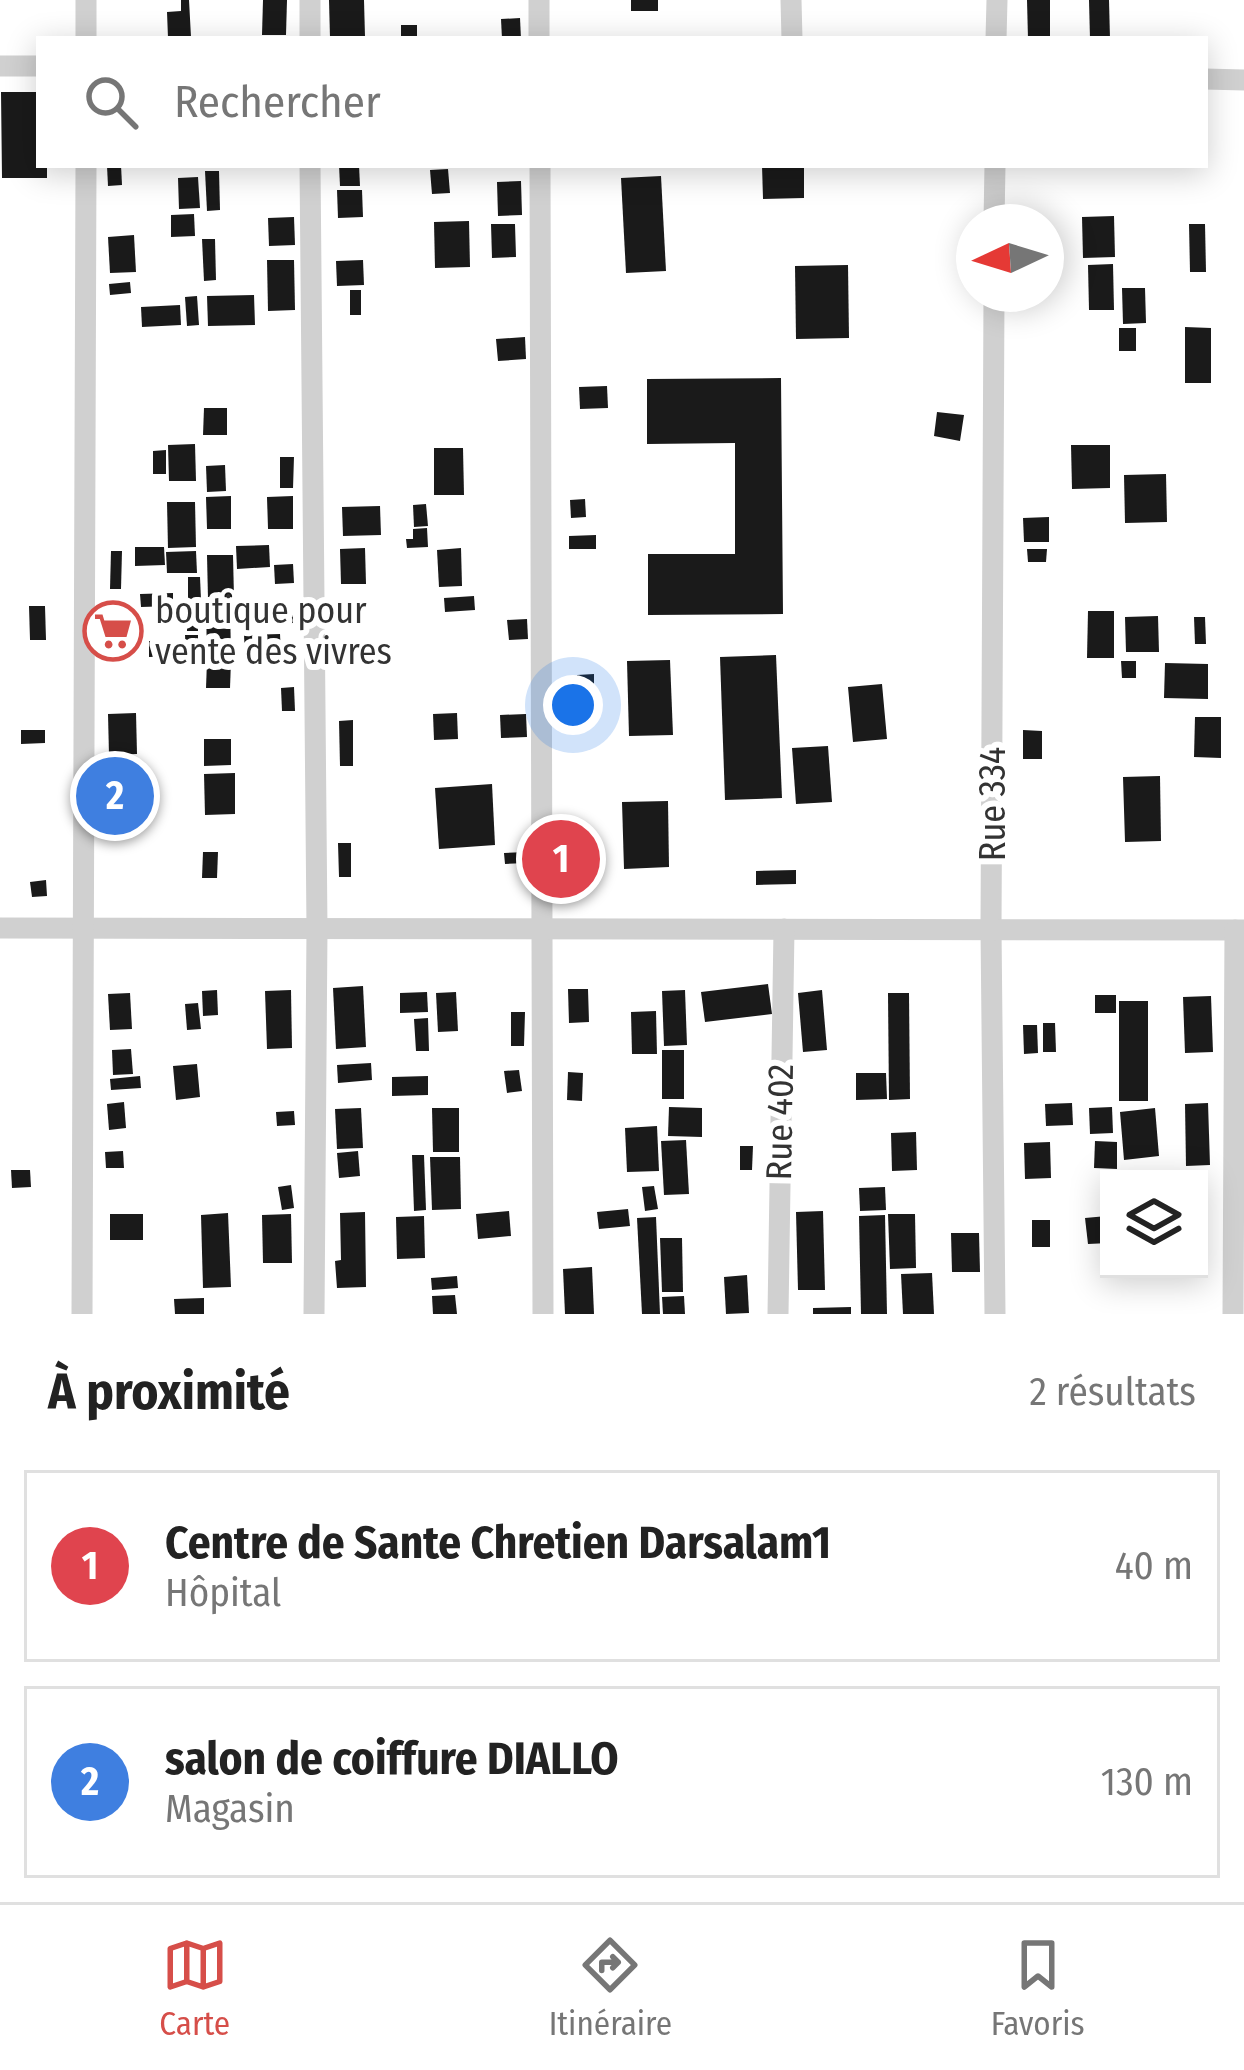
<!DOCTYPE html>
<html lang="fr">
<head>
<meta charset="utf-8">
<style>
	body { margin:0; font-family:"Fira Sans Condensed",sans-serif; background:#f2f2f2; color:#222 }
	.controls { position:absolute; right:36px; bottom:36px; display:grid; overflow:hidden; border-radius:0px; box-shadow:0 6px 30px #0003 }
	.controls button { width:108px; height:108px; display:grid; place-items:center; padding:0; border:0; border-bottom:3px solid #e0e0e0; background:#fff; color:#222; font:60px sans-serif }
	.compass { position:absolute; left:956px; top:204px; width:108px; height:108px; border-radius:50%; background:#fff; box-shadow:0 6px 30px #0003; rotate:266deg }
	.you { position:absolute; left:573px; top:705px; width:42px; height:42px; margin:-30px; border:9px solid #fff; border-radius:50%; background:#1a73e8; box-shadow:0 0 0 18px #1a73e833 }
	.badge { display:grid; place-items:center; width:78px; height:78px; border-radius:50%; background:#d64e49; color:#fff; font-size:39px; font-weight:700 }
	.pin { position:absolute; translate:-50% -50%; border:6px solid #fff; box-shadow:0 3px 12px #0006 }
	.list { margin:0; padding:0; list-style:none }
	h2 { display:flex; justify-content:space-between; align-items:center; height:156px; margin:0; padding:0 48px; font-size:51px }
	h2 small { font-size:39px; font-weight:400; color:#767676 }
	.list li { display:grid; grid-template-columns:78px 1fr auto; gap:36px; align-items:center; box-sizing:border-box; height:192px; margin:0 24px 24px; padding:0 24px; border:3px solid #e0e0e0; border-radius:0px }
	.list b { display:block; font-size:45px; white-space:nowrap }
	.list p { margin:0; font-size:39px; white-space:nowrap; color:#767676 }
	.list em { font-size:39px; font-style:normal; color:#767676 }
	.icon { flex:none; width:66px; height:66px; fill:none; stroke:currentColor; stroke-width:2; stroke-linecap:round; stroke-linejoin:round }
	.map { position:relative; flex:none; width:1244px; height:1314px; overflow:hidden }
	.search { position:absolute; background:#fff; box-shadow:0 6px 30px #0003; left:36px; right:36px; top:36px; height:132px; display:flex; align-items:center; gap:30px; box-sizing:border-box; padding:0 42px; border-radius:0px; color:#767676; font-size:45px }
	.sheet { height:588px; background:#fff }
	nav { display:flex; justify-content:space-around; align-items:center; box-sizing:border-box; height:168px; border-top:3px solid #e0e0e0; background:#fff; font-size:33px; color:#767676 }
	nav a { display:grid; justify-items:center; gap:6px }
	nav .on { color:#d64e49 }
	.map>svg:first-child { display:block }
</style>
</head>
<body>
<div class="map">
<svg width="1244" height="1314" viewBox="0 0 1244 1314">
	<rect width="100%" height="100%" fill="#fff"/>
	<g fill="#1a1a1a">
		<polygon points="181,0 189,0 191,37 168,38 167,12 181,11"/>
		<polygon points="263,0 287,0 286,35 262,35"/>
		<polygon points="329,0 364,0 365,37 330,38"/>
		<rect x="631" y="0" width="27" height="11"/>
		<polygon points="1027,0 1050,0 1050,39 1028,39"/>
		<polygon points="1089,0 1109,0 1110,39 1090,39"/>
		<polygon points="520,18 521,39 502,39 501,19"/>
		<rect x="401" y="25" width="16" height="14"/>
		<polygon points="1,92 39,92 39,165 47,165 47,178 2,178"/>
		<polygon points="121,165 122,185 108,186 107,166"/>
		<polygon points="339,165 359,165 360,186 340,186"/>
		<polygon points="762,165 804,165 804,198 763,199"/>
		<polygon points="448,169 450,193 432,194 430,170"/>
		<polygon points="205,171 219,171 220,210 207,211"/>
		<polygon points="661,176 666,271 626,273 621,178"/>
		<polygon points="198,177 200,208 179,209 178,178"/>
		<polygon points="521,181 522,215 498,216 497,182"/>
		<polygon points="337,190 362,190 363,217 338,218"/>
		<polygon points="194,214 195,236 171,237 171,215"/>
		<polygon points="1114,216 1115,257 1083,258 1082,217"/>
		<polygon points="294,217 295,245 269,246 268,218"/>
		<polygon points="469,221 470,267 435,268 434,222"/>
		<polygon points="491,224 515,224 516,257 492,258"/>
		<polygon points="1189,224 1205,224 1206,272 1190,272"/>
		<polygon points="134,235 136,272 110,273 108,237"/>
		<polygon points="202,239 215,239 216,280 204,281"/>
		<polygon points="267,260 294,260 295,310 268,311"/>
		<polygon points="363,260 364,285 337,286 336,261"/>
		<polygon points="1113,264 1114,310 1089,310 1088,265"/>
		<polygon points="848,265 849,338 796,339 795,266"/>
		<polygon points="130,282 131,293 110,295 109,284"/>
		<polygon points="1122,288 1145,288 1146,323 1123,324"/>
		<rect x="350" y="290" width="11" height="25"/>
		<polygon points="254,295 255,325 208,326 207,296"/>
		<polygon points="197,296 199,325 187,326 185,297"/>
		<polygon points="180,305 181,325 142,327 141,307"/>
		<polygon points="1185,327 1211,328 1211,383 1185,383"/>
		<rect x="1119" y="328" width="17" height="23"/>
		<polygon points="525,337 526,359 498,361 496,339"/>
		<polygon points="781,378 783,614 648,615 648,554 735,554 735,443 647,444 647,379"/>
		<polygon points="607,386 608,408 580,409 579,387"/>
		<polygon points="204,408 227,408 227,435 203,435"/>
		<polygon points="937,412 964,415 960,441 934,436"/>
		<polygon points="195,444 196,481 169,481 168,445"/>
		<polygon points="1071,445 1110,445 1110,488 1072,489"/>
		<polygon points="434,448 463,448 464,495 434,495"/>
		<polygon points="166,450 166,474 153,474 153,451"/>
		<polygon points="280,457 294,457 293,488 280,488"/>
		<polygon points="225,465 226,491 207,492 206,466"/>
		<polygon points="1166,474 1167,522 1125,523 1124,475"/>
		<polygon points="231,496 231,529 207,529 206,497"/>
		<polygon points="293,496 293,529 268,529 267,497"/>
		<polygon points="585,499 586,517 571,518 570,500"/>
		<polygon points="167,502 195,502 196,547 168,548"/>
		<polygon points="426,504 428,526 414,527 413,505"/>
		<polygon points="380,506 381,535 343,536 342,507"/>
		<polygon points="1049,517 1049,542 1024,542 1023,518"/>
		<polygon points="427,528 428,547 407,548 406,539 413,539 413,529"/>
		<polygon points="596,535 596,549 569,549 569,536"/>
		<polygon points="269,545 270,567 237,569 236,546"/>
		<polygon points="135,547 164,547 165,565 135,566"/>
		<polygon points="365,548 366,584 341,584 340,549"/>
		<polygon points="461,548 462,586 439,587 437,550"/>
		<polygon points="1027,549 1047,549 1046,562 1028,562"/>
		<polygon points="111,551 122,551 121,589 110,589"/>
		<polygon points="196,551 197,573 167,573 166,552"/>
		<polygon points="207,555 233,555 234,598 208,599"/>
		<polygon points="293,564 294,583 275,584 274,565"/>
		<polygon points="188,577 200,577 201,600 188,601"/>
		<polygon points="173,593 173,606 141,607 140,594"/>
		<polygon points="474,596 475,610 445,612 444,598"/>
		<polygon points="187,605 197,605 198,631 187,631"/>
		<polygon points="29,606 45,606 46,640 30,640"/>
		<polygon points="206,607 230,607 231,655 207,656"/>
		<polygon points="293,611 293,623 272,624 271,612"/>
		<polygon points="1088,611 1114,611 1114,658 1087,658"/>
		<polygon points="1158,616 1159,652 1126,652 1125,617"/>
		<polygon points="1194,617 1205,617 1206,644 1195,644"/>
		<polygon points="131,618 133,644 108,645 106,619"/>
		<polygon points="527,619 528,639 509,640 507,620"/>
		<polygon points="280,634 281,655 245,656 244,635"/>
		<polygon points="185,635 198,635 198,655 186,655"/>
		<polygon points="182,640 183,656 149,657 149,641"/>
		<polygon points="776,655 782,798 725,800 720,657"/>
		<polygon points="670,660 673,735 629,736 627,661"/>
		<polygon points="207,661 231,661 230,688 206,688"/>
		<polygon points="1121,661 1136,661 1136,678 1122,678"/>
		<polygon points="1165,663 1208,664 1208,699 1164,698"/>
		<polygon points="594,674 594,723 577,723 577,675"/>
		<polygon points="882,684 887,739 853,742 848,687"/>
		<polygon points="294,687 295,711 282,711 281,688"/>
		<polygon points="136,713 137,754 109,755 108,714"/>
		<polygon points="457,713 458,739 434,740 433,714"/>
		<polygon points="526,714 527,737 501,738 500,715"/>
		<polygon points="1195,717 1221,717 1221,758 1194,757"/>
		<polygon points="353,720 353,766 340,766 339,721"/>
		<polygon points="21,730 45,730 45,743 21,744"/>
		<polygon points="1023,730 1042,731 1042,759 1023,759"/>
		<polygon points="204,739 231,739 231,765 204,766"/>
		<polygon points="828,746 832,802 796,804 792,748"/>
		<polygon points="108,770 126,770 127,803 109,803"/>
		<polygon points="235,773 235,814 205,815 204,774"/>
		<polygon points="1160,776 1161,841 1125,842 1123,777"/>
		<polygon points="492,784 495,845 439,849 435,788"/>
		<polygon points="668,801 669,867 624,869 622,802"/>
		<polygon points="338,843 351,843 351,877 339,877"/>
		<polygon points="203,852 218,852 217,878 202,878"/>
		<polygon points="527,852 527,863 505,864 504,853"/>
		<polygon points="796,870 796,884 756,885 756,871"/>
		<polygon points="46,880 47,896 32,897 30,882"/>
		<polygon points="768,984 772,1014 705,1022 701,992"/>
		<polygon points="363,986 366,1047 336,1049 333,988"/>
		<polygon points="568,989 588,989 589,1022 569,1023"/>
		<polygon points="217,990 218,1015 203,1016 202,991"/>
		<polygon points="291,990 292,1048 267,1049 265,991"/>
		<polygon points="685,990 687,1045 664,1046 662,991"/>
		<polygon points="822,990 827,1050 803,1052 798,993"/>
		<polygon points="427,992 428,1012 400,1013 400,993"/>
		<polygon points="456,992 458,1031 438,1032 436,993"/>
		<polygon points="130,993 132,1029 110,1030 108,994"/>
		<polygon points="888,993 909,993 910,1099 889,1100"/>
		<rect x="1095" y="995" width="21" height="18"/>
		<polygon points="1211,996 1213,1052 1185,1053 1183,997"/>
		<rect x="1119" y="1001" width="29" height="100"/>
		<polygon points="198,1003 201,1029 187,1030 185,1004"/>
		<polygon points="656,1011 657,1054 632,1054 631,1012"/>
		<polygon points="511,1012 525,1012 524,1046 511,1046"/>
		<polygon points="428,1018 429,1051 416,1051 414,1019"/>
		<polygon points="1043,1023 1055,1023 1056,1052 1043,1052"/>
		<polygon points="1023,1025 1037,1025 1038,1053 1024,1054"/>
		<polygon points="131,1049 133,1074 113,1075 112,1050"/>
		<rect x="662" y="1050" width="22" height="49"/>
		<polygon points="371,1063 372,1080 338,1083 337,1065"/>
		<polygon points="197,1064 200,1097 176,1100 173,1066"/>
		<polygon points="519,1070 522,1091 507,1093 504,1071"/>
		<polygon points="568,1072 583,1073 582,1101 567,1100"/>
		<polygon points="856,1073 886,1073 887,1099 856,1100"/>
		<polygon points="140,1076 141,1088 111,1090 110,1079"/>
		<polygon points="428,1076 428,1095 392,1096 392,1077"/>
		<polygon points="124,1102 126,1128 109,1130 107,1104"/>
		<polygon points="1072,1103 1073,1125 1046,1126 1045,1104"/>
		<polygon points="1208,1103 1210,1165 1186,1166 1185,1104"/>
		<polygon points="669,1107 702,1108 702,1137 668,1136"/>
		<polygon points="1112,1107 1113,1133 1090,1134 1089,1108"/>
		<polygon points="361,1108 363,1148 337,1149 335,1109"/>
		<polygon points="432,1108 459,1108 459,1152 433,1152"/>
		<polygon points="1155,1108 1159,1156 1124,1160 1120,1112"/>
		<polygon points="294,1111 295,1125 277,1126 276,1112"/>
		<polygon points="657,1126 659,1171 627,1172 625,1128"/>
		<polygon points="916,1132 917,1170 892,1171 891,1133"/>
		<polygon points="686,1140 689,1194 664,1195 661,1141"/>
		<polygon points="1095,1141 1117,1142 1117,1169 1094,1168"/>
		<polygon points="1050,1142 1051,1178 1025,1179 1024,1143"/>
		<polygon points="740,1146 753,1146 752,1170 740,1170"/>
		<polygon points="123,1151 124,1168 106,1168 105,1152"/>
		<polygon points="358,1151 360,1176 339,1178 337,1153"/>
		<polygon points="412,1155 424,1155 426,1210 414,1211"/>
		<polygon points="430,1157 460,1157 461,1209 432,1210"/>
		<polygon points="11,1170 30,1170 31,1187 12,1188"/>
		<polygon points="291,1185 294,1208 282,1210 278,1187"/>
		<polygon points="654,1186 658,1209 645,1211 642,1187"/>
		<polygon points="885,1187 886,1210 860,1211 859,1188"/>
		<polygon points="628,1209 630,1226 599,1229 597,1212"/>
		<polygon points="509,1211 511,1236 478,1239 476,1214"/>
		<polygon points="823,1211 825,1290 798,1290 796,1212"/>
		<polygon points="365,1212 366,1287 337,1288 335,1261 341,1260 340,1213"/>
		<polygon points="228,1213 231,1287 203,1288 201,1215"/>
		<rect x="110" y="1214" width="33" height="26"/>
		<polygon points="291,1214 292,1263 263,1263 262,1215"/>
		<polygon points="888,1214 915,1214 916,1268 890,1269"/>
		<polygon points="885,1215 887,1314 861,1314 859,1216"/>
		<polygon points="424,1216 425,1258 397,1259 396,1217"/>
		<polygon points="1107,1216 1109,1243 1088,1244 1085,1218"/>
		<polygon points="656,1217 660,1314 642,1314 637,1218"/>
		<rect x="1032" y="1220" width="18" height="27"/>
		<polygon points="951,1233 979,1233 980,1272 952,1272"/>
		<polygon points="660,1238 682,1238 683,1292 662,1292"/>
		<polygon points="592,1267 594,1314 565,1314 563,1269"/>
		<polygon points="932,1273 934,1314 903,1314 901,1274"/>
		<polygon points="747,1275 749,1313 726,1314 724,1277"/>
		<polygon points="457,1276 458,1288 432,1290 431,1278"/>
		<polygon points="455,1295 457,1314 433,1314 432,1296"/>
		<polygon points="684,1296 685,1314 663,1314 662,1297"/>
		<polygon points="204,1298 204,1314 175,1314 174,1299"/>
		<polygon points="851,1307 851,1314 813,1314 813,1308"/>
	</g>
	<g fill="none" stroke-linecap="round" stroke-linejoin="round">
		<g stroke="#d0d0d0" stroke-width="21">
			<polyline points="86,0 86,39"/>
			<polyline points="310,0 310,39"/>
			<polyline points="539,0 539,39"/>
			<polyline points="791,0 792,39"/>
			<polyline points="996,39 997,0"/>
			<polyline points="0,66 39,66"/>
			<polyline points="1205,79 1244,80"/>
			<polyline points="310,165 317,929 314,1314"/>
			<polyline points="540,165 543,1314"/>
			<polyline points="994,222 995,165"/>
			<polyline points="994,294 991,929 995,1314"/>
			<polyline points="0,928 1244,930"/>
			<polyline points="82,1314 86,165"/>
			<polyline points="778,1314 784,929"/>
			<polyline points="1233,1314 1235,930"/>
		</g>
	</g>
	<defs>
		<g id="supermarket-ring" transform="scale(3)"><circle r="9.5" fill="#fff" stroke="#d64e49" stroke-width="1.5"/><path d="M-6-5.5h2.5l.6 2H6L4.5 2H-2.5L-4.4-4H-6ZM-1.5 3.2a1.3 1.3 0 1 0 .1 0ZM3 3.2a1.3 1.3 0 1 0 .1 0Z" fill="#d64e49"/></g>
	</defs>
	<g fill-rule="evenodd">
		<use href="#supermarket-ring" x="113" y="631"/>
	</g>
	<g text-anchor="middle" stroke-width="12" stroke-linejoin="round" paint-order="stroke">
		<g font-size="36" fill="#333" stroke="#fff" text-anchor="start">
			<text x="155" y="623">boutique pour<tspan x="155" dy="41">vente des vivres</tspan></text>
		</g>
		<g font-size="36" fill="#333" stroke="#fff">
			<text transform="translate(992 804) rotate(-90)" y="13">Rue 334</text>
			<text transform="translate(779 1122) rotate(-89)" y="13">Rue 402</text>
		</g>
	</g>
</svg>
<div class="controls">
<button><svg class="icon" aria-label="layers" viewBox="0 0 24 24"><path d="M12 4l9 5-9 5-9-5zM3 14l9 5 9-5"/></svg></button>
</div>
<svg class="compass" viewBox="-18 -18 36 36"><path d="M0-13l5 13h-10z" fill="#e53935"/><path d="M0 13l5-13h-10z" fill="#767676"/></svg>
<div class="you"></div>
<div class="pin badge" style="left:561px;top:859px;background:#e0444e">1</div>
<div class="pin badge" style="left:115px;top:796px;background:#3f7fe0">2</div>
<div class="search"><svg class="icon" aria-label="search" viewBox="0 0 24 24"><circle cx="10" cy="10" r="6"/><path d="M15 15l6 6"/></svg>Rechercher</div>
</div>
<section class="sheet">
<h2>À proximité<small>2 résultats</small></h2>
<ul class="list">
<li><span class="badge" style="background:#e0444e">1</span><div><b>Centre de Sante Chretien Darsalam1</b><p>Hôpital</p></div><em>40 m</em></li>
<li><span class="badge" style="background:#3f7fe0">2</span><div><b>salon de coiffure DIALLO</b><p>Magasin</p></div><em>130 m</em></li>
</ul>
</section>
<nav>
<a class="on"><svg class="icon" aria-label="map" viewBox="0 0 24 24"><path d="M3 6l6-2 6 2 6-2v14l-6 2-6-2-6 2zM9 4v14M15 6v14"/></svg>Carte</a>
<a><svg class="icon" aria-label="directions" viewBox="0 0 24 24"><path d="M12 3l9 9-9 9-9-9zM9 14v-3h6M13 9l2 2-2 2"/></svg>Itinéraire</a>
<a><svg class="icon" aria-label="saved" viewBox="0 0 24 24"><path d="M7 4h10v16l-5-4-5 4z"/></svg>Favoris</a>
</nav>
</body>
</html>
